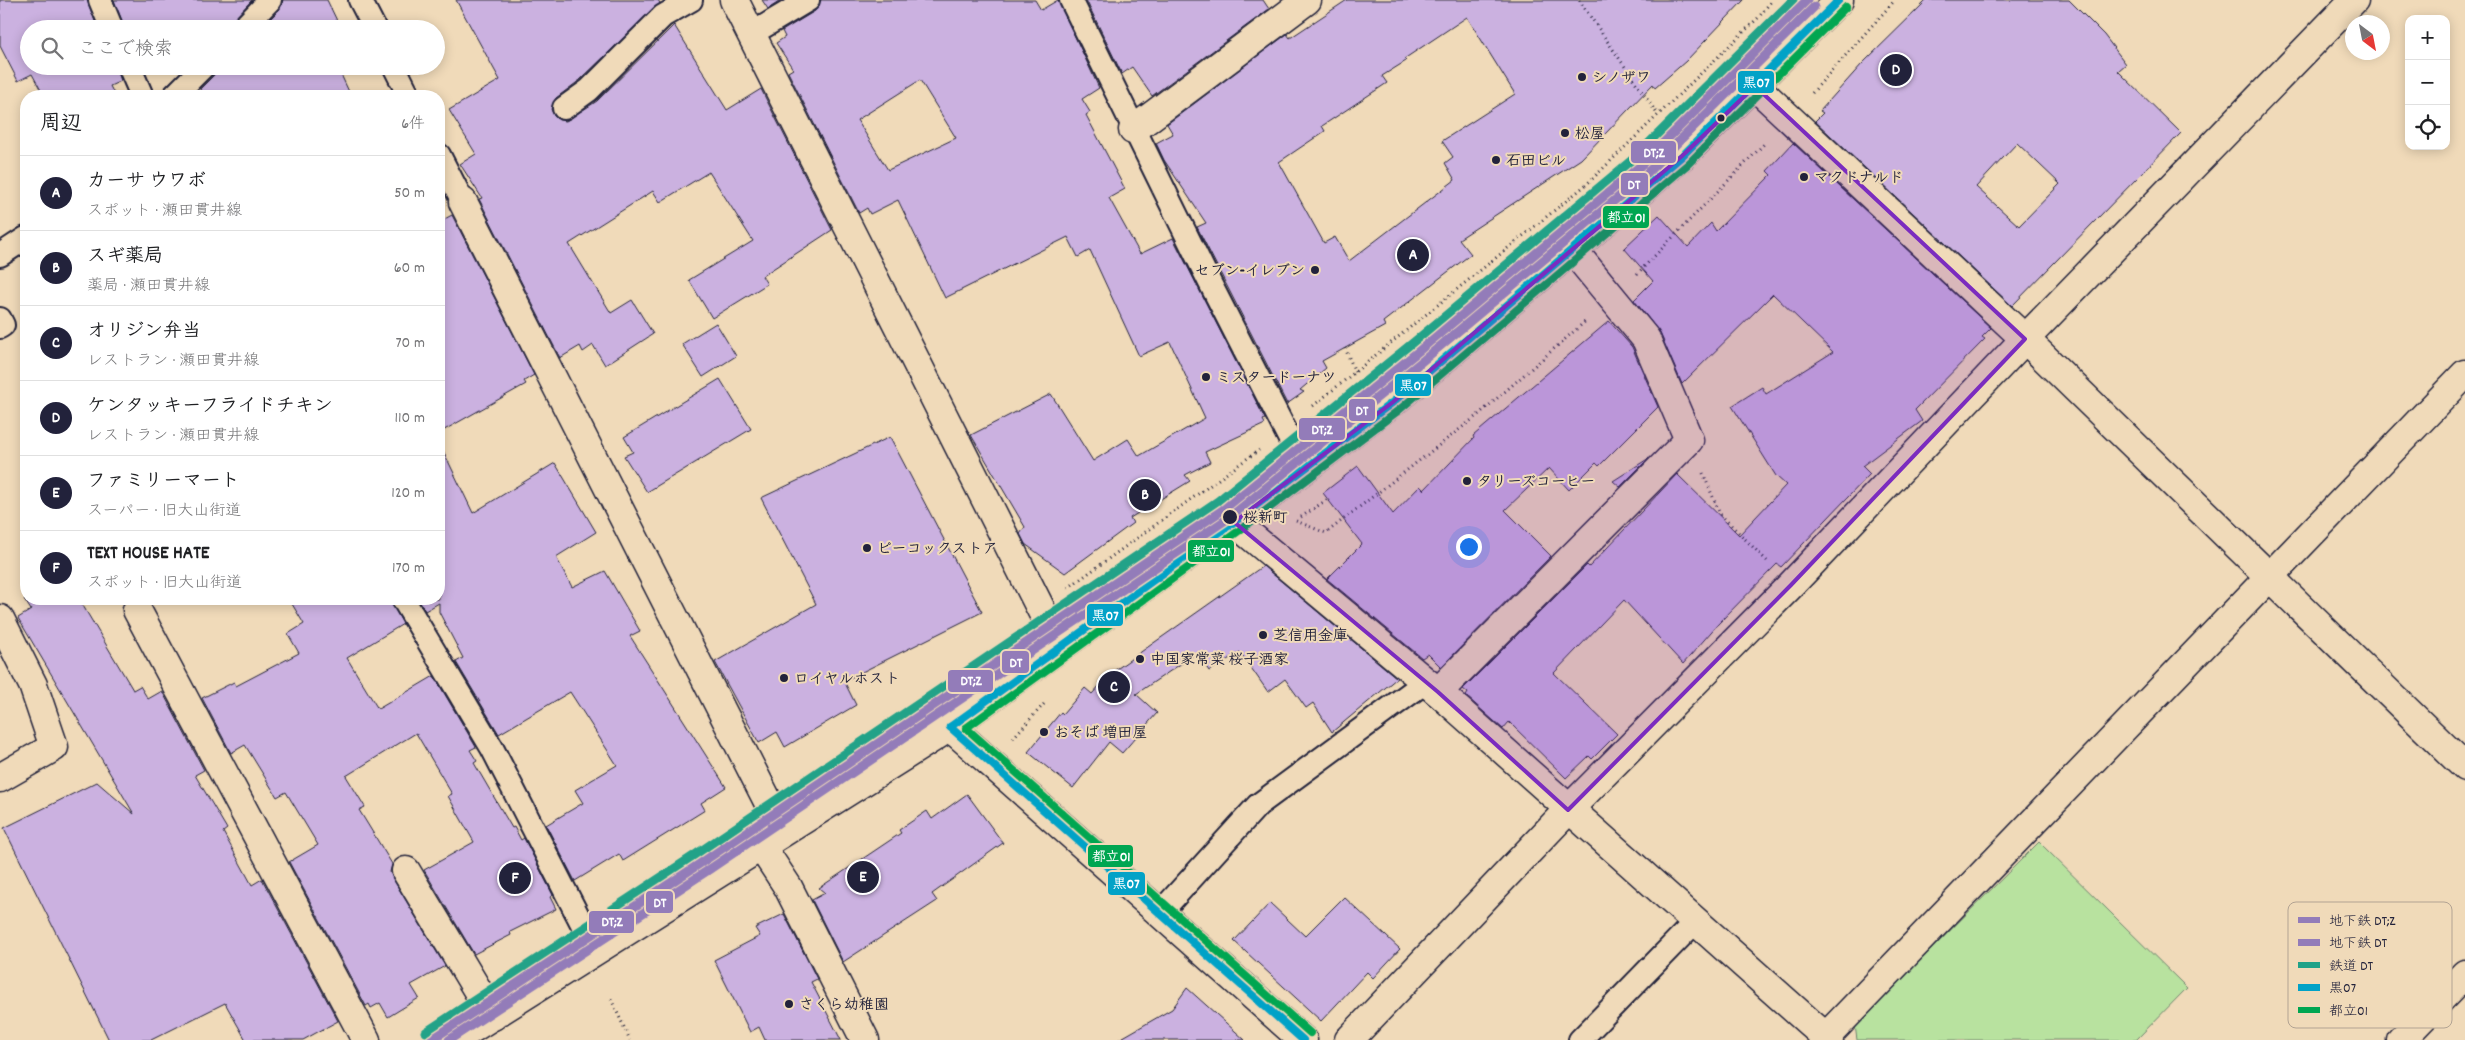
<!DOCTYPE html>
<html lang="ja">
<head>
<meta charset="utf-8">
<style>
	body { margin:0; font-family:Dekko,"Klee One",sans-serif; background:#f2f2f2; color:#202124 }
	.controls { position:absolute; right:15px; top:15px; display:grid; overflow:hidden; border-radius:10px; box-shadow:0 2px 12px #0003 }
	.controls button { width:45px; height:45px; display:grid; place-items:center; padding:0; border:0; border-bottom:1px solid #e0e0e0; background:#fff; color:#202124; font:25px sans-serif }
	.compass { position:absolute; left:2345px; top:15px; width:45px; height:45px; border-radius:50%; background:#fff; box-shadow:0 2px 12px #0003; rotate:148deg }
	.you { position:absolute; left:1468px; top:546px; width:18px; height:18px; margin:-12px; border:4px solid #fff; border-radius:50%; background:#1a73e8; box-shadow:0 0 0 8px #1a73e833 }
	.badge { display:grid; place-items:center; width:32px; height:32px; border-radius:50%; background:#22223b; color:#fff; font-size:16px; font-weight:700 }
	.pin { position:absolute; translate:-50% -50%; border:2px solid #fff; box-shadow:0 1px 5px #0006 }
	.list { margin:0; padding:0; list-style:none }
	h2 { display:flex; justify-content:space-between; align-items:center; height:65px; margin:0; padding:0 20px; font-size:21px }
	h2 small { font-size:16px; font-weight:400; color:#757577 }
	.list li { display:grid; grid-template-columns:32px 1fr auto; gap:15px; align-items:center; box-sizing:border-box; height:75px; padding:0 20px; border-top:1px solid #e0e0e0 }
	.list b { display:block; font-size:19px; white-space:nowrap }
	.list p { margin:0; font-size:16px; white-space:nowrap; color:#757577 }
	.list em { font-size:16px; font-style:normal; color:#757577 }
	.icon { flex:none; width:28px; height:28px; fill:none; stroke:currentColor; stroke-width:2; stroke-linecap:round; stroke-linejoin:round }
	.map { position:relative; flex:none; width:2465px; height:1040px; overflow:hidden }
	.search { position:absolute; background:#fff; box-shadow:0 2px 12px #0003; left:20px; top:20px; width:425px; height:55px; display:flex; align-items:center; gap:12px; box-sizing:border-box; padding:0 18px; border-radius:28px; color:#757577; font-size:19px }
	.panel { position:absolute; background:#fff; box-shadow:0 2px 12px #0003; left:20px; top:90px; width:425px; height:515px; border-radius:20px }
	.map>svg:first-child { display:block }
</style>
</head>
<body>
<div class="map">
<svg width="2465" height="1040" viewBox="0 0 2465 1040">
	<rect width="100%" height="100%" fill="#f0dab9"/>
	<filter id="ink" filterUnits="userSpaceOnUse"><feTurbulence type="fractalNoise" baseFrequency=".02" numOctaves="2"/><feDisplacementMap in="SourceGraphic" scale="10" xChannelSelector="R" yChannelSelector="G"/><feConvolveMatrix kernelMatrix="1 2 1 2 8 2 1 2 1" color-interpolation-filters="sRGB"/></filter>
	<g filter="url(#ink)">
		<polygon fill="#b8e29f" stroke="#6d826d" points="2039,842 2187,988 2136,1040 1857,1040 1855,1025"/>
		<g fill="#cbb1e0" stroke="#22223b" fill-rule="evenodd">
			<polygon points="0,0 87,0 98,29 29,29 29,66 116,66 121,81 110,86 115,96 44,96 32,74 18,81 0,46"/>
			<polygon points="114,0 252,0 233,20 229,29 125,29"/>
			<polygon points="283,0 327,0 341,29 260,29 280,9"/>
			<polygon points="456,0 658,0 660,3 580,80 556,98 551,109 554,116 559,120 566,121 597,101 674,25 727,110 761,89 832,230 762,276 767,284 712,318 689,280 753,241 709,172 660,202 653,191 569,244 611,313 632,300 653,334 605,365 593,345 583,352 580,346 560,358 479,199 482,198 460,164 476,154 449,110 500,80"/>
			<polygon points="762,0 782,0 768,9"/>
			<path d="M821,0H1035L1041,10L1058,0L1099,88L1082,99L1090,112L1086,115L1125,189L1109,198L1140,254L1173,238L1265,419L1263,420L1265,424L1205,452L1210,462L1185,475L1190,481L1130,518L1133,523L1065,573L1025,544L1020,534L1025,527L971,435L1051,394L1093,461L1128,439L1139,456L1205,418L1170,342L1139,356L1090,250L1078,257L1068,237L945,298L898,200L870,214L867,208L859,213L788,72L793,69L776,43L785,37L782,31L815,11ZM920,80L956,138L888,170L857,120Z"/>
			<polygon points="1086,0 1263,0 1269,9 1152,96 1132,67 1122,74"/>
			<path d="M1347,0H1744L1686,61L1655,88L1653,84L1581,159L1459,239L1471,254L1383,322L1385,326L1322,361L1326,368L1300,390L1304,392L1287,404L1197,227L1206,223L1164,160L1156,143L1173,134L1167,124L1287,34L1290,38ZM1467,17L1515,94L1442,141L1453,157L1445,163L1455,180L1349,261L1335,237L1324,243L1279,162L1325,131L1322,126L1387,83L1382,76L1406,61L1404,59Z"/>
			<path d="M1927,0H2069L2104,35L2126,64L2118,71L2181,133L2012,306L1815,121L1823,113L1820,111L1862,64ZM2017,143L2060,184L2019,226L1976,187Z"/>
			<polygon points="217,66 337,66 351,96 203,96 200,89 214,75"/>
			<polygon points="1793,143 1991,328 1982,337 1985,339 1915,410 1922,421 1862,466 1870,474 1781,567 1777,564 1718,624 1683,664 1624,600 1554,673 1617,734 1592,759 1589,756 1566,778 1509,722 1503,729 1466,696 1468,693 1463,689 1587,565 1589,567 1677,474 1739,535 1786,485 1776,476 1732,406 1762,387 1766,394 1833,352 1773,294 1682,384 1660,333 1634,300 1653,281 1624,248 1659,215 1688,247 1711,223 1716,231 1771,175 1767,171"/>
			<polygon points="452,215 534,375 524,381 526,384 439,433 439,222"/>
			<polygon points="1609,321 1632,347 1658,407 1599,466 1596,463 1569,490 1549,468 1505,510 1551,556 1441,667 1428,654 1422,658 1327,579 1362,544 1323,493 1358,466 1393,514 1420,486 1424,490 1474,438 1473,436"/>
			<polygon points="716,323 736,356 703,377 682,344"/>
			<polygon points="720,379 751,429 647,492 624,456 633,452 624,437"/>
			<polygon points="890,437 982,612 844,681 856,705 785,747 777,732 759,743 715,662 816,604 761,498"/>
			<polygon points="439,442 473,513 555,463 596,532 556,557 572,587 605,571 640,631 630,636 726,787 701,803 705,810 623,861 619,854 575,881 546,825 583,803 575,790 617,765 570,692 499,734 456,662 463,658 439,612 439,603 425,611 418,599 439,599"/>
			<polygon points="1649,458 1620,487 1613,481"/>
			<polygon points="1263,566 1397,678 1332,732 1313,703 1306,708 1285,679 1268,692 1240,652 1209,671 1197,653 1136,694 1157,713 1122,753 1109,742 1073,788 1028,752 1061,712 1063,714 1085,688 1092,694 1111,673"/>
			<polygon points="24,599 79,599 133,690 140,686 148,699 162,691 204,770 195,775 227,829 223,832 252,885 262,879 338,1021 303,1040 246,1040 225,1003 151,1040 109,1040 4,828 97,782 134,814 18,618 31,610"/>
			<polygon points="289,599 390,599 403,624 347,658 378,709 434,676 476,747 470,750 477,761 474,763 512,828 514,827 521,840 524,838 553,895 550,897 556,909 510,932 511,935 474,954 424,870 474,842 448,796 452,794 416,733 346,776 365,807 359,810 392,864 390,872 393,879 445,966 411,985 419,998 388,1017 380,1003 371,1008 369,1004 366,1006 289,862 318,845 286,792 277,797 245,745 231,753 202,698 234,682 236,686 299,653 288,634 304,624"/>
			<polygon points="967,794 1003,843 932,894 937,901 843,962 812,900 825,893 819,888 901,833 899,830 927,811 932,819"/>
			<polygon points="1344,897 1400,949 1373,978 1367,972 1321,1021 1234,941 1270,903 1305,936"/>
			<polygon points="784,914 817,979 811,982 841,1040 765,1040 759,1027 750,1032 714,960 760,936 755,928"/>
			<polygon points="1187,988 1245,1040 1118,1040 1172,1009"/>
		</g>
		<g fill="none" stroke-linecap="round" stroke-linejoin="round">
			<g stroke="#22223b" stroke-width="26">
				<g id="lane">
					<polyline points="100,0 112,29"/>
					<polyline points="360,0 375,29"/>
					<polyline points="1071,0 1210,283 1304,467"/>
					<polyline points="242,29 270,0"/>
					<polyline points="753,33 808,0"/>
					<polyline points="129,66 142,96"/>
					<polyline points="394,66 409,96"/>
					<polyline points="174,96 204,66"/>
					<polyline points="564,108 589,90 663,16 691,0"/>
					<polyline points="439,155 463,202"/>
					<polyline points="0,255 26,238"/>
					<polyline points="0,319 3,325 0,327"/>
					<polyline points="403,599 492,748 596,951"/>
					<polyline points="1159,914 1258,805 1424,683"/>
					<polyline points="1580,1040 1695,922"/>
				</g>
			</g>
			<g stroke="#22223b" stroke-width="31">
				<g id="street">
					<polyline points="734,0 1060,647"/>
					<polyline points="1755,86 2025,339 2465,767"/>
					<polyline points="1133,130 1307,0"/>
					<polyline points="463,202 783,831"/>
					<polyline points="1234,522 1438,692 1829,1040"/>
					<polyline points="137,610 366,1040"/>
					<polyline points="0,619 33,685 54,747 0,778"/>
					<polyline points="1438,692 1689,440 1646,339 1572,249"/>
					<polyline points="761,846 788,887 865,1040"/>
					<polyline points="406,871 493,1016"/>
					<polyline points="1349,1040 1568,810 1791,585 2025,339 2354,0"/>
					<polyline points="1823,1040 2465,374"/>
					<polyline points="2401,1040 2465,974"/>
				</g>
			</g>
			<g stroke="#22223b" stroke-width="31">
				<g id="secondary">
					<polyline points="950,727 1303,1040"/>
					<polyline points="454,1040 950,727 1234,522 1393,402 1682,156 1839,0"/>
				</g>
			</g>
			<g stroke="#22223b" stroke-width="3" stroke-dasharray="1 4" stroke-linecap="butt">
				<polyline points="1579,0 1658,115"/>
				<polyline points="1812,93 1895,0"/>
				<polyline points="1637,274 1765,143"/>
				<polyline points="1345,348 1355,372"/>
				<polyline points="1313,406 1587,184 1759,17 1772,0"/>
				<polyline points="1703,473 1720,514 1767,561"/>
				<polyline points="1301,517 1328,499"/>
				<polyline points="1296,521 1326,533 1478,415 1587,320"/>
				<polyline points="1068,588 1259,450"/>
				<polyline points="1013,738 1044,704"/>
				<polyline points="611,999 630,1040"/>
			</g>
			<use href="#lane" stroke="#f0dab9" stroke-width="22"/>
			<use href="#street" stroke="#f0dab9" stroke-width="28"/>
			<use href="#secondary" stroke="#f0dab9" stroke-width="28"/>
			<g stroke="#f0dab9" stroke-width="11">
				<g id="bus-1">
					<polyline points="950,727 1234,522 1393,402 1682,156 1839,0"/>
					<polyline points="950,727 1303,1040"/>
				</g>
			</g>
			<g stroke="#f0dab9" stroke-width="11">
				<polyline id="bus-2" points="1310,1033 966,728 1240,530 1399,410 1688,164 1846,7"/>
			</g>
			<use href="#bus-1" stroke="#02a2c7" stroke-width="8"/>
			<use href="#bus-2" stroke="#00a651" stroke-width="8"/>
			<g stroke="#f0dab9" stroke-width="12">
				<polyline id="rail-1" points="426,1032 695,855 1218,501 1414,342 1632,160 1793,0"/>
			</g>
			<use href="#rail-1" stroke="#20a288" stroke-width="9"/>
			<g stroke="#f0dab9" stroke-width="12">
				<polyline id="metro-1" points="431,1040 701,863 1224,509 1420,350 1639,167 1807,0"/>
			</g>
			<g stroke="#f0dab9" stroke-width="12">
				<polyline id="metro-2" points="449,1040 707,871 1230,517 1426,358 1645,175 1814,7"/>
			</g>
			<use href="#metro-1" stroke="#937cb9" stroke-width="9"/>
			<use href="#metro-2" stroke="#937cb9" stroke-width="9"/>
		</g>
	</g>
	<path fill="#7b2cbf" fill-opacity="0.2" stroke="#7b2cbf" stroke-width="4" stroke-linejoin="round" d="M1755,86L2025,339L1791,585L1568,810L1438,692L1234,522L1393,402L1682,156Z"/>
	<g fill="#22223b" stroke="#f0dab9" stroke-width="2">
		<circle cx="1582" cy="77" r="5"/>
		<circle cx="1721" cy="118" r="4.5"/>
		<circle cx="1565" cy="133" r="5"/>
		<circle cx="1496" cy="160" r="5"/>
		<circle cx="1804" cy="177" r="5"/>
		<circle cx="1315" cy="270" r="5"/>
		<circle cx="1206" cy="377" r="5"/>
		<circle cx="1467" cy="481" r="5"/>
		<circle cx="1230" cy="517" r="8"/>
		<circle cx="867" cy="548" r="5"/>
		<circle cx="1263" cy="635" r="5"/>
		<circle cx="1140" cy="659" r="5"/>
		<circle cx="784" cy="678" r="5"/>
		<circle cx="1044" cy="732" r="5"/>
		<circle cx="789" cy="1004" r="5"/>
	</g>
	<g text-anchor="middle" stroke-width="4" stroke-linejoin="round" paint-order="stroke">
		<g font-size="15" font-weight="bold" fill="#22223b" stroke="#f0dab9" text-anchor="start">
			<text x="1592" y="82">シノザワ</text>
			<text x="1575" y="138">松屋</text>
			<text x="1506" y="165">石田ビル</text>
			<text x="1814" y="182">マクドナルド</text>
			<text x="1305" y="275" text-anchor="end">セブン-イレブン</text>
			<text x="1216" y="382">ミスタードーナツ</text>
			<text x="1477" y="486">タリーズコーヒー</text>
			<text x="877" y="553">ピーコックストア</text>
			<text x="1273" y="640">芝信用金庫</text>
			<text x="1150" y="664">中国家常菜 桜子酒家</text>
			<text x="794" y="683">ロイヤルホスト</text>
			<text x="1054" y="737">おそば 増田屋</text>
			<text x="799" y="1009">さくら幼稚園</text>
		</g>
		<g font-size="15" font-weight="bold" fill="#22223b" stroke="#f0dab9" text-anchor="start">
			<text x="1243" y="522">桜新町</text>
		</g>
	</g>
	<rect x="2288" y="902" width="164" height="126" rx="8" fill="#f0dab9" stroke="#b2a393" stroke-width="1"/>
	<rect x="2298" y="917" width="22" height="6" fill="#937cb9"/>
	<rect x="2298" y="939" width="22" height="7" fill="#937cb9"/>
	<rect x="2298" y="962" width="22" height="6" fill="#20a288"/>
	<rect x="2298" y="984" width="22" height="7" fill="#02a2c7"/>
	<rect x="2298" y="1007" width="22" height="6" fill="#00a651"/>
	<g font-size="14" fill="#22223b">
		<text x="2329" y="925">地下鉄 DT;Z</text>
		<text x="2329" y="947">地下鉄 DT</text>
		<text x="2329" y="970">鉄道 DT</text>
		<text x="2329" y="992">黒07</text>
		<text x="2329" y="1015">都立01</text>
	</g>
	<g stroke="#f0dab9" stroke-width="2">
		<rect x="1737" y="70" width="38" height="24" rx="5" fill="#02a2c7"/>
		<rect x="1630" y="140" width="47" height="24" rx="5" fill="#937cb9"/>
		<rect x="1620" y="172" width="29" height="24" rx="5" fill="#937cb9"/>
		<rect x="1602" y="205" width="48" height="24" rx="5" fill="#00a651"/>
		<rect x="1394" y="373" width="38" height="24" rx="5" fill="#02a2c7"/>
		<rect x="1348" y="398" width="28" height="24" rx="5" fill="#937cb9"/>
		<rect x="1298" y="417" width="48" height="24" rx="5" fill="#937cb9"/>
		<rect x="1187" y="539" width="48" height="24" rx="5" fill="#00a651"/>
		<rect x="1086" y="603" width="38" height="24" rx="5" fill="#02a2c7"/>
		<rect x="1001" y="650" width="29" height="24" rx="5" fill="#937cb9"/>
		<rect x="947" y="669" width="47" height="24" rx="5" fill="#937cb9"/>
		<rect x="1087" y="844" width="47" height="24" rx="5" fill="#00a651"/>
		<rect x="1107" y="871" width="39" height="25" rx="5" fill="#02a2c7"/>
		<rect x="645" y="890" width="29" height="24" rx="5" fill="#937cb9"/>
		<rect x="588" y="910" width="47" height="24" rx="5" fill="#937cb9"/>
	</g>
	<g font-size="14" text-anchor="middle" font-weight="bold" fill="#fff">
		<text x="1756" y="87">黒07</text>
		<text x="1654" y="157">DT;Z</text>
		<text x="1634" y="189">DT</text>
		<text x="1626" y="222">都立01</text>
		<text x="1413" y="390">黒07</text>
		<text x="1362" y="415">DT</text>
		<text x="1322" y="434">DT;Z</text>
		<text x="1211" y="556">都立01</text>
		<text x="1105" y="620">黒07</text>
		<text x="1016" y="667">DT</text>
		<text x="971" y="685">DT;Z</text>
		<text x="1111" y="861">都立01</text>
		<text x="1126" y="888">黒07</text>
		<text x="660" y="907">DT</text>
		<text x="612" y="926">DT;Z</text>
	</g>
</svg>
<div class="controls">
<button>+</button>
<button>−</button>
<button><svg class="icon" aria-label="locate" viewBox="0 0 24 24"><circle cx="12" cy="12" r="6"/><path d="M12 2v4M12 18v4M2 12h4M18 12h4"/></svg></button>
</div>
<svg class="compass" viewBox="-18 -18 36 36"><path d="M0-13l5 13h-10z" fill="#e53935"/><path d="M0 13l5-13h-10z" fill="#757577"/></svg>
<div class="you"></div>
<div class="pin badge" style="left:1413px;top:255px">A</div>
<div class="pin badge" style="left:1145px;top:495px">B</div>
<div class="pin badge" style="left:1114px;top:687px">C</div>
<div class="pin badge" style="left:1896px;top:70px">D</div>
<div class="pin badge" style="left:863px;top:877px">E</div>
<div class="pin badge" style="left:515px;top:878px">F</div>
<div class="search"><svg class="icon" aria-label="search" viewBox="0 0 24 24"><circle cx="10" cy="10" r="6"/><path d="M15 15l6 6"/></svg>ここで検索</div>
<section class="panel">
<h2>周辺<small>6件</small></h2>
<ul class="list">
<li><span class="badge">A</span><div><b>カーサ ウワボ</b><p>スポット · 瀬田貫井線</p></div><em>50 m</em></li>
<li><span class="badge">B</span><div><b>スギ薬局</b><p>薬局 · 瀬田貫井線</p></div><em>60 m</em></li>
<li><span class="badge">C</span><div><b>オリジン弁当</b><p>レストラン · 瀬田貫井線</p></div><em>70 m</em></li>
<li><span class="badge">D</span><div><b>ケンタッキーフライドチキン</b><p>レストラン · 瀬田貫井線</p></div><em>110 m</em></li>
<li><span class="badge">E</span><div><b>ファミリーマート</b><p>スーパー · 旧大山街道</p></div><em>120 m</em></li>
<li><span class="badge">F</span><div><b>TEXT HOUSE HATE</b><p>スポット · 旧大山街道</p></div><em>170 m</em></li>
</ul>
</section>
</div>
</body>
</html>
